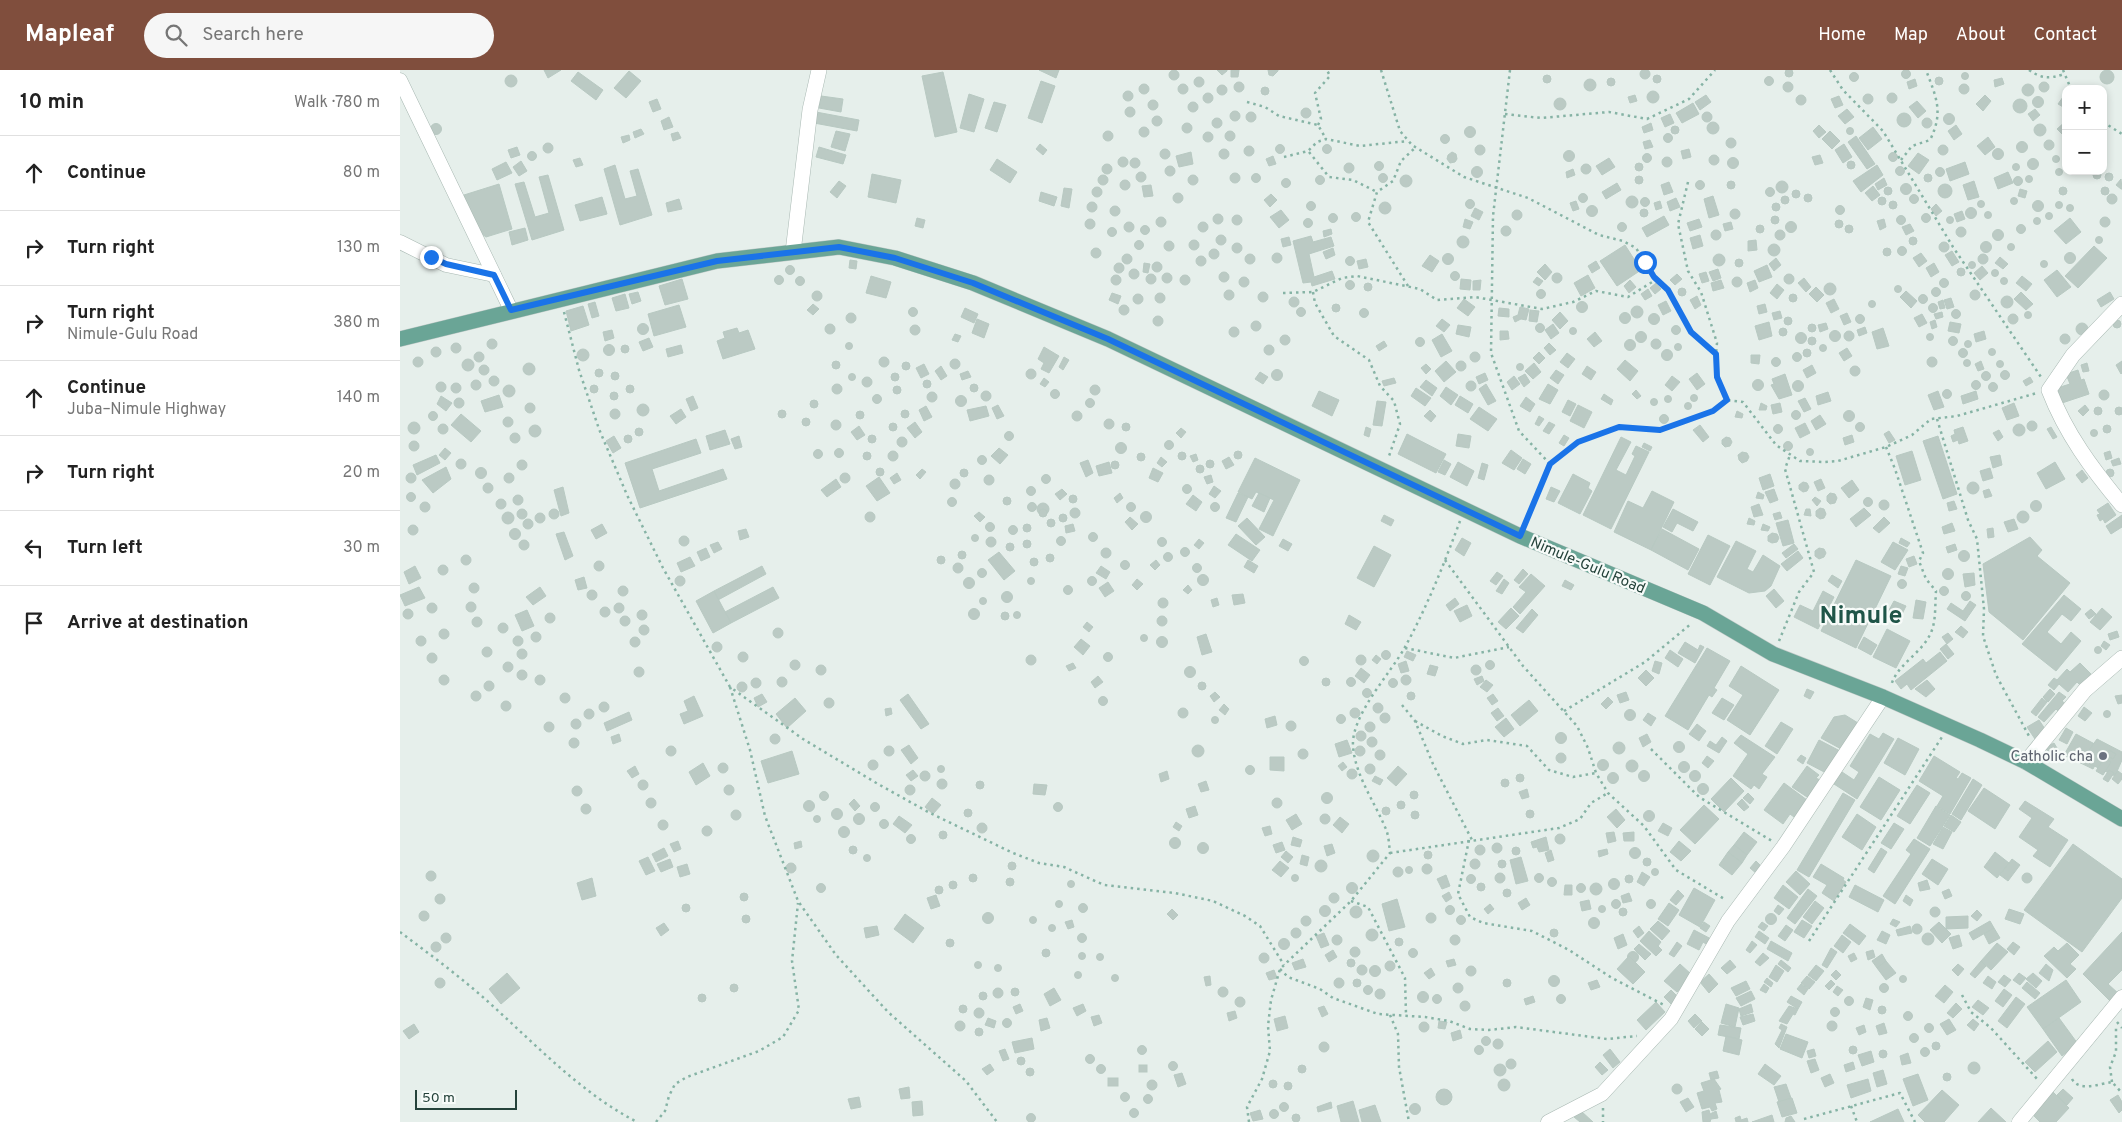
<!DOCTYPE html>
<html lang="en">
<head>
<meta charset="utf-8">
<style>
	body { margin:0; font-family:Overpass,sans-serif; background:#f6f6f6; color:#222 }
	.controls { position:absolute; right:15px; top:15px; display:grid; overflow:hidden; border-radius:10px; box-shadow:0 2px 8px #0003 }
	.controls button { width:45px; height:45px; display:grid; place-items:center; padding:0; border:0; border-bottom:1px solid #e0e0e0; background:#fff; color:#222; font:25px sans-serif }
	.scale { position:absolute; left:15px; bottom:12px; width:102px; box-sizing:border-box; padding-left:5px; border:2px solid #24423a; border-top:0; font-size:14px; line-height:18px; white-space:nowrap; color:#24423a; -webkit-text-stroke:4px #f7fbf9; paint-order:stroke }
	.stop { position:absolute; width:15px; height:15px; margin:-11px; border:4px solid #1a73e8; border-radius:50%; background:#fff }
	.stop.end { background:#1a73e8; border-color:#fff; box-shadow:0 1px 5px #0008 }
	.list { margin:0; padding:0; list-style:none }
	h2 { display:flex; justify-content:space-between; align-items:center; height:65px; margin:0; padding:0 20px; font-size:21px }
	h2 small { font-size:16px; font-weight:400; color:#767676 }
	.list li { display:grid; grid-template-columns:32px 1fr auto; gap:15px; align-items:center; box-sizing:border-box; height:75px; padding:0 20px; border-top:1px solid #e0e0e0 }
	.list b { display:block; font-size:19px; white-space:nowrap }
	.list p { margin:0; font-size:16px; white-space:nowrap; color:#767676 }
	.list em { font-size:16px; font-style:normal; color:#767676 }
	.icon { flex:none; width:28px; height:28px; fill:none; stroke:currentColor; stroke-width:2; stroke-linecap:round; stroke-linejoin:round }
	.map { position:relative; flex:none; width:1722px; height:1052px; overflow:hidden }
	header { display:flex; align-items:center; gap:30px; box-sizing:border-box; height:70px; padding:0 25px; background:#804e3d; color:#fff }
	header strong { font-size:24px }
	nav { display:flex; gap:28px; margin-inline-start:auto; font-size:18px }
	.search { width:350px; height:45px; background:#f6f6f6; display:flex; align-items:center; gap:12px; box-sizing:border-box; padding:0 18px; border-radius:28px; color:#767676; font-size:19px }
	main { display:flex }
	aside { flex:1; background:#fff }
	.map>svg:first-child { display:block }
</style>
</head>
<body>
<header>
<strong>Mapleaf</strong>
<div class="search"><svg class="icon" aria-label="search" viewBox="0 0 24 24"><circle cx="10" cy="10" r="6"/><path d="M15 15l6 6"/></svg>Search here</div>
<nav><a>Home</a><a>Map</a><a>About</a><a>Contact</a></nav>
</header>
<main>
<aside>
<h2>10 min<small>Walk · 780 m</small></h2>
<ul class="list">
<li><svg class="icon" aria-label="ahead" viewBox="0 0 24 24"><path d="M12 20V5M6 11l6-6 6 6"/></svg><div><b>Continue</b></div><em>80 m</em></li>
<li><svg class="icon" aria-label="right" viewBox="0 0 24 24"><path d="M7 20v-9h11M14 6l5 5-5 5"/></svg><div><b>Turn right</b></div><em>130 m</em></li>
<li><svg class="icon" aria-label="right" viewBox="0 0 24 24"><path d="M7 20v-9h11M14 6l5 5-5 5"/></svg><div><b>Turn right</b><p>Nimule-Gulu Road</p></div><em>380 m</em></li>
<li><svg class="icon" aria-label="ahead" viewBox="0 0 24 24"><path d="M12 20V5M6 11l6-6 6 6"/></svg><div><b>Continue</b><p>Juba–Nimule Highway</p></div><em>140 m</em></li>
<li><svg class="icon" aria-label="right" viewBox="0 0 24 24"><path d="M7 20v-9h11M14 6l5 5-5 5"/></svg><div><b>Turn right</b></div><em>20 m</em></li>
<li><svg class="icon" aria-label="left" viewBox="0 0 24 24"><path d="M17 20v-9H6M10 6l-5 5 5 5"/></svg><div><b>Turn left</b></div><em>30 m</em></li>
<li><svg class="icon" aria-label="arrive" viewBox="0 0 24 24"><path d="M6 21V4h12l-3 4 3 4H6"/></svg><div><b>Arrive at destination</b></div></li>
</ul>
</aside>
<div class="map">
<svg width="1722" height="1052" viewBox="0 0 1722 1052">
	<rect width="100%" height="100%" fill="#e6efeb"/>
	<g fill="#bbcac4" stroke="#b8c9c2">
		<circle cx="1245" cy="4" r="5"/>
		<circle cx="1389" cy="3" r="4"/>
		<circle cx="1506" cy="4" r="4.5"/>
		<circle cx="774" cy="5" r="5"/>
		<polygon points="144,0 161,0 148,8"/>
		<polygon points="639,0 659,0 656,8"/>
		<polygon points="817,0 827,0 827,1 822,5"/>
		<polygon points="831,0 839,0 838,7 831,7"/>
		<polygon points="868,0 878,0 878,1 873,6 869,5"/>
		<circle cx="1707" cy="7" r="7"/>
		<polygon points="229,1 241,11 226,28 214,18"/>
		<polygon points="178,2 203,20 196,30 171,11"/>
		<polygon points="543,2 557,62 535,67 522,6"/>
		<circle cx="1565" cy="6" r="3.5"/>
		<circle cx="1454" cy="7" r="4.5"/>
		<circle cx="111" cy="11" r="6"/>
		<circle cx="1257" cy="9" r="4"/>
		<circle cx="1147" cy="9" r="4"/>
		<circle cx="1369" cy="11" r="4.5"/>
		<circle cx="799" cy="12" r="5"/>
		<circle cx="1539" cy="11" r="4"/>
		<polygon points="1602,8 1604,14 1595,17 1594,10"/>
		<circle cx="1211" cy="12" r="4"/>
		<circle cx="1190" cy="15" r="6"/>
		<polygon points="1515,9 1517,16 1509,19 1507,12"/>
		<polygon points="641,11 655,16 642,53 628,48"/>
		<circle cx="839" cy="17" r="5"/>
		<circle cx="1388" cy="17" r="5"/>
		<circle cx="1644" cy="17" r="5"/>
		<circle cx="744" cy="19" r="5"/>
		<circle cx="783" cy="19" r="5"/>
		<circle cx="1628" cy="20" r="6"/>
		<circle cx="1564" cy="19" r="5"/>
		<circle cx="822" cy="20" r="5"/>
		<circle cx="865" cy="21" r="4"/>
		<circle cx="728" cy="26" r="5"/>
		<circle cx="1253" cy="27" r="6"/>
		<circle cx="808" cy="28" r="5"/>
		<circle cx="1492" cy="28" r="5"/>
		<polygon points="569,24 584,29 574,62 560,58"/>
		<circle cx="1468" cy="29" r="5"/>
		<polygon points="1235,25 1237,31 1230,33 1228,27"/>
		<polygon points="1306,25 1311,32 1300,40 1295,32"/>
		<polygon points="1585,25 1591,31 1583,41 1576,34"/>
		<circle cx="1401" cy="30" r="5"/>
		<polygon points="421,26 443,29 441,42 419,38"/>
		<polygon points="1439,26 1443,35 1435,38 1431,29"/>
		<circle cx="1638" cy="32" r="5.5"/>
		<polygon points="1663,27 1666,28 1665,38 1658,34"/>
		<circle cx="1160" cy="34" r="6"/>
		<polygon points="257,29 261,39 253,42 249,32"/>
		<circle cx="1620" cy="36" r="7"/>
		<circle cx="753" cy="35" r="5"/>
		<polygon points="1517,31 1526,41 1518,48 1509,37"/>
		<circle cx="793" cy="37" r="5"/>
		<polygon points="594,32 606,35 597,62 585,58"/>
		<polygon points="1293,33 1299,44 1282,53 1276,43"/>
		<circle cx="730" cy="42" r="5"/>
		<circle cx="906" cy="43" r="5"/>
		<polygon points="1447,39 1454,47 1445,54 1438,46"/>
		<polygon points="1635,39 1640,45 1633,51 1628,44"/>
		<circle cx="835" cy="46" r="5"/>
		<circle cx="851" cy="47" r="5"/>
		<polygon points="416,42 459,50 457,61 414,53"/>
		<circle cx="1307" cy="47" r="5"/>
		<circle cx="1504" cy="50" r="7"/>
		<circle cx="1549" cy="49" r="5.5"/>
		<polygon points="1270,44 1274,53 1265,57 1261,48"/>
		<circle cx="757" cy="51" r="5"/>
		<polygon points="269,47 273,57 264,60 261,51"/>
		<circle cx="817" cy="53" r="5"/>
		<circle cx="1527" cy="53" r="5"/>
		<polygon points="1666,51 1666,68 1657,59"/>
		<circle cx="1313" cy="58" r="6"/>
		<circle cx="787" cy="58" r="5"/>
		<polygon points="1251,53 1253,60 1244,63 1242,57"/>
		<circle cx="1640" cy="60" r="6"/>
		<circle cx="36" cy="59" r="5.5"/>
		<polygon points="1419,55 1426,62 1419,68 1413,61"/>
		<polygon points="1556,55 1562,64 1554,70 1548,61"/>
		<circle cx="1275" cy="60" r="4"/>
		<circle cx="1070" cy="62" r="5.5"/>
		<circle cx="744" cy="62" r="5"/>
		<polygon points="1473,57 1482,69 1468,80 1459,68"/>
		<circle cx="1450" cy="61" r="3.5"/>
		<polygon points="241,59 244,64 235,68 233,62"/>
		<circle cx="830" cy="66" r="5"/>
		<circle cx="708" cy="66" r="5"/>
		<polygon points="436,61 450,64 445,81 431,77"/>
		<polygon points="1430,61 1440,71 1432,79 1422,69"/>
		<circle cx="808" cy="67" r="5"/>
		<polygon points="278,62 281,68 273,71 271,64"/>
		<circle cx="1268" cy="68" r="4.5"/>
		<circle cx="1045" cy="69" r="4.5"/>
		<polygon points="229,65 230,70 223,73 221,67"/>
		<polygon points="1456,66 1475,94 1467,99 1448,72"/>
		<polygon points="1588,67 1595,77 1585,85 1577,76"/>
		<circle cx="1331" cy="73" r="5"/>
		<circle cx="1649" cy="75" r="5"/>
		<polygon points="1250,70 1253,77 1245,79 1243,72"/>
		<circle cx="1622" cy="77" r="5.5"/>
		<circle cx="148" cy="78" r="5"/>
		<polygon points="640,74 647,80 643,85 636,79"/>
		<polygon points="1444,74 1452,87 1443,93 1435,80"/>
		<circle cx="880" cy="79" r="4.5"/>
		<circle cx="927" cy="79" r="4.5"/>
		<circle cx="1080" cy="80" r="5"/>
		<circle cx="1543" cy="80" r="5"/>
		<circle cx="849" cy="81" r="5"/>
		<polygon points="117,77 120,85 111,88 108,80"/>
		<polygon points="419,77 446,85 443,94 416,87"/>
		<circle cx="1598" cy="84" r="5.5"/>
		<circle cx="824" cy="84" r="5"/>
		<circle cx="765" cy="84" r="5"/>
		<polygon points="1289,79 1291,87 1283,89 1281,81"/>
		<circle cx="1169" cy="86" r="5.5"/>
		<circle cx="132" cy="86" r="4.5"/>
		<polygon points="791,82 793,94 779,97 776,86"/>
		<polygon points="1052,82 1056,84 1057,89 1055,92 1050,93 1047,89 1048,85"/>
		<circle cx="1493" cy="87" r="4.5"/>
		<polygon points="1518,83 1529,90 1519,104 1508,96"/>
		<circle cx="1247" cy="88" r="4.5"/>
		<polygon points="1420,85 1423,93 1415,95 1412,87"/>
		<circle cx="1314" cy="90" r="5"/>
		<circle cx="1656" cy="89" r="3.5"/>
		<polygon points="873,86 876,94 869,96 866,89"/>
		<circle cx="723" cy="92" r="5"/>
		<circle cx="1267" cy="92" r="5"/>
		<circle cx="1333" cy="93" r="5.5"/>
		<circle cx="735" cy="93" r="5"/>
		<polygon points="180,88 183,95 176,97 173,90"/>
		<polygon points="1209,88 1215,97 1202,105 1196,96"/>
		<circle cx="1633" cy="94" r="5.5"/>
		<polygon points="597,89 617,102 610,113 590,100"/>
		<polygon points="121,91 127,101 119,106 113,97"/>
		<circle cx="1451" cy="95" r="4"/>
		<circle cx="979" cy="96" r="4.5"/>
		<polygon points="106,92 112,103 97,110 92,99"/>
		<polygon points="1565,92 1569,104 1550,111 1546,99"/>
		<circle cx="949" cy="98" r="5"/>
		<circle cx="1239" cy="97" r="4"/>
		<circle cx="1616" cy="97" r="3.5"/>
		<circle cx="707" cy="99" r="5"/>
		<circle cx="1186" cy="99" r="5"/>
		<polygon points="215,95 225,129 237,126 230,101 238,99 252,145 220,155 204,99"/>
		<polygon points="1477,95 1483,105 1461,122 1453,111"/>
		<circle cx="770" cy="101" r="5"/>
		<circle cx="1077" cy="102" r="5.5"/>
		<circle cx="1500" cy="101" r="4.5"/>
		<circle cx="1540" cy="102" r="4.5"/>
		<circle cx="1659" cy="102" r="3.5"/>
		<polygon points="1173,99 1175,105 1167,108 1166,102"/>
		<circle cx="1697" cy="105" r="4"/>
		<circle cx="741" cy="107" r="5"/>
		<polygon points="1608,102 1613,113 1598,119 1594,108"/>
		<circle cx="1709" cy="107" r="4"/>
		<circle cx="835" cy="108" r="5"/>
		<circle cx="983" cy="108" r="4.5"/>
		<circle cx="856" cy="108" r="4.5"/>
		<circle cx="1528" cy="108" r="4"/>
		<polygon points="472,104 501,110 496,133 468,127"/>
		<circle cx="1006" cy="111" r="6"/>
		<circle cx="793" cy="110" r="5"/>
		<circle cx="703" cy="110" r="5"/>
		<polygon points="148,105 164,160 132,170 115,114 124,112 135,147 149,143 139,107"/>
		<circle cx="1629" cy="109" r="3.5"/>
		<circle cx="920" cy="110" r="4.5"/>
		<circle cx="1239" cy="110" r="4"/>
		<circle cx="1618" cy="111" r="4.5"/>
		<polygon points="1484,108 1487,115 1478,120 1475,114"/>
		<circle cx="886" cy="113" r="4.5"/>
		<polygon points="1721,109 1722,119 1721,119 1716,115"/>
		<circle cx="725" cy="115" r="5"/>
		<circle cx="1300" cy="115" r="4.5"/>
		<circle cx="1331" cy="115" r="4"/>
		<polygon points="439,111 446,116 437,128 430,122"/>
		<polygon points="1574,111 1579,127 1568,130 1563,115"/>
		<circle cx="1382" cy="117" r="6"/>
		<polygon points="1269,112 1273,122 1264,125 1261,115"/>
		<polygon points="1217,113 1221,120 1206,129 1202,122"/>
		<circle cx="1506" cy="119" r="5.5"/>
		<polygon points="99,114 112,159 86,167 75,159 64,125"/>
		<circle cx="1545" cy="121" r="7"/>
		<polygon points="751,115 753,126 744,127 742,116"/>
		<polygon points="1473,116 1480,125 1472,131 1465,123"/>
		<circle cx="697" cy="122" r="5"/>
		<circle cx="1705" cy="121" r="4"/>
		<circle cx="1663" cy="121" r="4"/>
		<circle cx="1488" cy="121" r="4"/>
		<circle cx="1370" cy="122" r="4.5"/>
		<polygon points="664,118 672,119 669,138 661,136"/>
		<polygon points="1620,119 1627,121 1625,128 1618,126"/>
		<circle cx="1396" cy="124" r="4"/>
		<polygon points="641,122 657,127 654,136 639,131"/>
		<circle cx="778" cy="128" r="5"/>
		<circle cx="1183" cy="128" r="4.5"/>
		<polygon points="871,124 877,130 870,137 864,130"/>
		<circle cx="1408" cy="128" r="4"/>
		<circle cx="1712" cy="129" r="5"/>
		<circle cx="1514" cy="129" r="4.5"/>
		<circle cx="1385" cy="130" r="4"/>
		<polygon points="1313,126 1319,145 1309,148 1304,129"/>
		<circle cx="1232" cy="132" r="6"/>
		<polygon points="202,127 207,144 180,151 175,135"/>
		<circle cx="1482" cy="131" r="4"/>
		<circle cx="1245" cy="132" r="4.5"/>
		<circle cx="1614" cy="131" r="3.5"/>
		<polygon points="1276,128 1280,137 1270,141 1267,132"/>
		<polygon points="279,129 282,139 268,142 266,133"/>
		<circle cx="1070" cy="134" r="4.5"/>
		<circle cx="1581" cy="134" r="3.5"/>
		<circle cx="1638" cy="136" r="5.5"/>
		<polygon points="1176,131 1179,139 1173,141 1170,133"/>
		<polygon points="1260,131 1262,138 1256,140 1254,133"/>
		<circle cx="1493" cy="135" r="4"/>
		<circle cx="1659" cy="135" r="3.5"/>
		<circle cx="911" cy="136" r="4.5"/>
		<circle cx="985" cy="138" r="6"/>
		<circle cx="692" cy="137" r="5"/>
		<circle cx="1376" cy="137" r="4"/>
		<polygon points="1536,134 1542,141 1536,146 1531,139"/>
		<circle cx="1670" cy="138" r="3.5"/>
		<circle cx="1192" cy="141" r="5.5"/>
		<circle cx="1440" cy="140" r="4.5"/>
		<circle cx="715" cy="141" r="5"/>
		<circle cx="1571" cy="143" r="5.5"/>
		<polygon points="1075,138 1083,142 1079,150 1071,146"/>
		<circle cx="1244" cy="143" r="4"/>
		<circle cx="1335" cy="144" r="5"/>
		<polygon points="881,140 889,150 879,158 870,147"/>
		<circle cx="1117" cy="145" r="5"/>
		<polygon points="1562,141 1565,149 1557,152 1554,144"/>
		<circle cx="1588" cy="145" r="3.5"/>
		<circle cx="1649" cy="146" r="3.5"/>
		<circle cx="956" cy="147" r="4.5"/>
		<circle cx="1526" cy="148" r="4.5"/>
		<circle cx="933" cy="148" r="4.5"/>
		<circle cx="818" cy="149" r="5"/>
		<circle cx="837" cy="150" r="5"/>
		<circle cx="1501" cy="150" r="4.5"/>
		<circle cx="1375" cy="150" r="4"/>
		<polygon points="1264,146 1269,155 1247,167 1242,158"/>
		<circle cx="1550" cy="150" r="3.5"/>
		<circle cx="761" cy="152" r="5"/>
		<circle cx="1705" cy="152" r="5"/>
		<circle cx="1637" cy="151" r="3.5"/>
		<polygon points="517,148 525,150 523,158 515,156"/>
		<polygon points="1670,148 1681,162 1666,174 1654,161"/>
		<circle cx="908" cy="153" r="4.5"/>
		<circle cx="690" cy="154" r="5"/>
		<polygon points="1065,149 1073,152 1070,159 1063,157"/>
		<polygon points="1299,149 1302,157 1290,161 1287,153"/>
		<polygon points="1484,149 1486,157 1480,160 1477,151"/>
		<circle cx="1439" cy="154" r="4"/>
		<circle cx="1391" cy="157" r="5.5"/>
		<circle cx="803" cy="157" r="5"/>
		<circle cx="729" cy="157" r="5"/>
		<polygon points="1331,152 1333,159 1325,161 1323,154"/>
		<circle cx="1222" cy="157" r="4.5"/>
		<polygon points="1510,154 1514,161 1506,165 1502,157"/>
		<circle cx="1621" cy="159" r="4.5"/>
		<circle cx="1360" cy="159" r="4"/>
		<circle cx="1449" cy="159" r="4"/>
		<circle cx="745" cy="160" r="4.5"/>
		<circle cx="1106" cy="161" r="5"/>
		<circle cx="1561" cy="162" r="5"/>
		<circle cx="712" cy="162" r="4.5"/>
		<polygon points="125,158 128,170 112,175 109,162"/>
		<polygon points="931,159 932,164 924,167 923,161"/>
		<circle cx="1598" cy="165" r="5.5"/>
		<circle cx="1380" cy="165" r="5"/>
		<circle cx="1316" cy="165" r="5"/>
		<circle cx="821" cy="170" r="5"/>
		<polygon points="1300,165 1303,176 1293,179 1290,168"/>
		<circle cx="1063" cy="172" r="6"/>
		<polygon points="911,166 913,172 931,167 934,176 909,184 914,207 932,201 935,209 912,216 911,212 903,213 893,171"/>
		<circle cx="1699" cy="170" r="3.5"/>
		<polygon points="889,167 891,175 883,177 881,169"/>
		<circle cx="1513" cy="171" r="4"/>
		<circle cx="794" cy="175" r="5"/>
		<polygon points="1356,170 1357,180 1348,181 1348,171"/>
		<circle cx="739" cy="175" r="4.5"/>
		<circle cx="769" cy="176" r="5"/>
		<circle cx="1586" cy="177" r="5.5"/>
		<circle cx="1544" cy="177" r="5"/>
		<circle cx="837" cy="178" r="5"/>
		<circle cx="1611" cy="177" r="3.5"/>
		<circle cx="1374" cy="180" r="6"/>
		<polygon points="1225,175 1241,200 1217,216 1200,191"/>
		<polygon points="1694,176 1707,188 1678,218 1665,206"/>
		<circle cx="1502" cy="181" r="4.5"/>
		<circle cx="696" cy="183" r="5"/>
		<polygon points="933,178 935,185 926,189 923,182"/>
		<circle cx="1487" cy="182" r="4"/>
		<circle cx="814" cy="184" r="5"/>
		<polygon points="1552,181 1559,192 1552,196 1545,185"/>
		<circle cx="1670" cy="188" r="5.5"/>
		<circle cx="877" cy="188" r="5"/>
		<polygon points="1521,183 1527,191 1519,197 1513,188"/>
		<circle cx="1048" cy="189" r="5.5"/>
		<circle cx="727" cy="189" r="5"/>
		<circle cx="850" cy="189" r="5"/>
		<circle cx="1583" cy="189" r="5"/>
		<circle cx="1319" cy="190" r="6"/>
		<polygon points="1030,185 1039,191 1032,202 1022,196"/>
		<circle cx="801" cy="191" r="5"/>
		<circle cx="950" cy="191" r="4.5"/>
		<polygon points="1600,187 1608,194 1603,199 1595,193"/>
		<polygon points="1376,188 1381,195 1374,201 1369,194"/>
		<polygon points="966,189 968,197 959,199 957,191"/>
		<circle cx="1339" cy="193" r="4"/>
		<polygon points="450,190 457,191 456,199 449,198"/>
		<circle cx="1644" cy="194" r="3.5"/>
		<polygon points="1196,191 1200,198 1192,203 1188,196"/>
		<circle cx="1572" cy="195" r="3.5"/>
		<circle cx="757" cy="197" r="5"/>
		<circle cx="719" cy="198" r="5"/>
		<polygon points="744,193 750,194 748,203 743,202"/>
		<polygon points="1534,193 1539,202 1531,207 1526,198"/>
		<polygon points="1145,194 1152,202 1145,210 1137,202"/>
		<polygon points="1367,195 1372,207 1359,212 1354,201"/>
		<circle cx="390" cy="200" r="4.5"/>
		<polygon points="1582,196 1588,203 1580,210 1574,203"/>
		<circle cx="1561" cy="202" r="4"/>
		<circle cx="734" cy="204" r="5"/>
		<polygon points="1318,199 1321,208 1313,211 1309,202"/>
		<circle cx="1595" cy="203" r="3.5"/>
		<polygon points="1657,200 1671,217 1657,227 1644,210"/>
		<circle cx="1055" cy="206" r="4.5"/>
		<circle cx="824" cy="207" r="5"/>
		<polygon points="1306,202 1309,211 1302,213 1299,204"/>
		<circle cx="767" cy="208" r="5"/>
		<circle cx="1157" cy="208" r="5"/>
		<circle cx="751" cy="209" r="5"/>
		<circle cx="1389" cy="209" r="5"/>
		<polygon points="1277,204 1282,209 1275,215 1270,210"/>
		<circle cx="785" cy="210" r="5"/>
		<circle cx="716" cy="210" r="5"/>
		<polygon points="1188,205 1195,218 1181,226 1174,213"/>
		<circle cx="379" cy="210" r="4.5"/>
		<polygon points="471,206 491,212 486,228 466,223"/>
		<polygon points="1622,206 1632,214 1626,221 1616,213"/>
		<circle cx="400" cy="211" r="4.5"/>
		<circle cx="844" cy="212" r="5"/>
		<circle cx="1337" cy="212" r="5"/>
		<polygon points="1137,207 1143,211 1139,216 1133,212"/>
		<circle cx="1604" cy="211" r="3.5"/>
		<polygon points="1404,208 1411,217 1406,222 1398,213"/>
		<circle cx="1544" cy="213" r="4.5"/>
		<polygon points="282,209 288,229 265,235 259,216"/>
		<polygon points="1061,209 1071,210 1070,220 1060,219"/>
		<polygon points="1081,210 1080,220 1073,220 1073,211"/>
		<polygon points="1230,210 1236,217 1229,223 1224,216"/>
		<polygon points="1321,210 1324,218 1313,221 1311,213"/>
		<polygon points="1355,210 1358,218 1350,222 1347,213"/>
		<circle cx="950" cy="215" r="4.5"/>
		<circle cx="1430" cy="219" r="6"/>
		<polygon points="1256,213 1261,219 1255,224 1250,218"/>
		<circle cx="968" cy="217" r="4"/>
		<polygon points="1377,214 1384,220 1377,229 1370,223"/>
		<circle cx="1498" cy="219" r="3.5"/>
		<polygon points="1416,217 1424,225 1417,232 1409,224"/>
		<circle cx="1536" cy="222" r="4.5"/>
		<circle cx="1282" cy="222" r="4"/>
		<polygon points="1248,219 1252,226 1245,230 1241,224"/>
		<circle cx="1141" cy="224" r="4.5"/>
		<circle cx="829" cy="225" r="5"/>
		<circle cx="1575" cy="225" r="5"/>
		<polygon points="1506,221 1517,231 1511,238 1500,227"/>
		<circle cx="417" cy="226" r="5"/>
		<circle cx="863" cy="227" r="5"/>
		<polygon points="238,222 241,231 232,234 229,224"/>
		<polygon points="1621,222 1633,234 1626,240 1614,229"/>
		<polygon points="1710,222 1714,229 1701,237 1697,230"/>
		<circle cx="760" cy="228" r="5"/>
		<polygon points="712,223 721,226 718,234 709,230"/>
		<circle cx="738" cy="229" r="5"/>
		<polygon points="225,224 229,238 216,241 212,228"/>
		<circle cx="1393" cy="228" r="4"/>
		<circle cx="1523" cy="229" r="4.5"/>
		<polygon points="1297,226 1301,235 1295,239 1290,230"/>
		<circle cx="1607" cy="232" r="6"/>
		<circle cx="894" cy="232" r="5"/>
		<polygon points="1551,228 1554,237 1547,239 1544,230"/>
		<polygon points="1064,229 1075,237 1068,246 1057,238"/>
		<polygon points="1434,229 1439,239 1431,243 1426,233"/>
		<polygon points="1543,230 1545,238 1540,239 1538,232"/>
		<circle cx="1472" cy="234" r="3.5"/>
		<polygon points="1266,231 1271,241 1263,245 1258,235"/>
		<circle cx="1182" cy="237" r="5.5"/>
		<polygon points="195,232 199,246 192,248 188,234"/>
		<circle cx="1533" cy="238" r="4.5"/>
		<circle cx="936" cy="238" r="4"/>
		<polygon points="413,234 419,239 413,245 407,240"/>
		<polygon points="1365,234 1367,242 1359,244 1357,236"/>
		<circle cx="724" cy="240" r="5"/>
		<polygon points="279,235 286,257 254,266 248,244"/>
		<polygon points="183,236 189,255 171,261 166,241"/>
		<circle cx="1237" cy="242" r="6"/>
		<polygon points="1120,237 1129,239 1126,250 1121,249 1115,252 1113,247 1118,245"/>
		<circle cx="513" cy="242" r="4.5"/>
		<circle cx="901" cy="242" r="4.5"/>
		<polygon points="565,238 578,244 574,253 561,247"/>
		<polygon points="1099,238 1109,239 1109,247 1098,246"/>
		<circle cx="964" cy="243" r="4.5"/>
		<circle cx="1556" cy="244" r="4.5"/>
		<polygon points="1130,240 1139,241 1137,252 1129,251"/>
		<polygon points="1380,241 1382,248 1374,250 1372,243"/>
		<circle cx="1628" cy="245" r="3.5"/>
		<polygon points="1160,242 1168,251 1160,259 1152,250"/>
		<polygon points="1542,242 1543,247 1536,249 1534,244"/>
		<circle cx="1225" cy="248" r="5.5"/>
		<polygon points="1447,243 1451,252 1444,255 1440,246"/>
		<circle cx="451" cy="248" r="5"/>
		<circle cx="1254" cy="249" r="5.5"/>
		<circle cx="1613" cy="249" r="5"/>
		<polygon points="1522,244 1527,253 1519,257 1514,248"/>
		<circle cx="1460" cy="249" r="4.5"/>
		<circle cx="758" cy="251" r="5"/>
		<circle cx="1388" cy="251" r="4"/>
		<polygon points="577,249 589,254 584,268 572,263"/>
		<polygon points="1042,249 1050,255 1044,262 1036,256"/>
		<polygon points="1535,250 1537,257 1532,259 1530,252"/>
		<circle cx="1717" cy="254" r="4"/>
		<circle cx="856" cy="256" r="5"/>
		<polygon points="1369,252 1372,266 1359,270 1355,256"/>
		<polygon points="1550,252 1561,254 1559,263 1548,261"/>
		<circle cx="1682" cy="259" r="6"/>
		<polygon points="1426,253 1428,259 1420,262 1418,255"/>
		<circle cx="1140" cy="258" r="4.5"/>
		<circle cx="243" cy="259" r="5.5"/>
		<polygon points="1153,254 1159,263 1151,269 1145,260"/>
		<circle cx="1412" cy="258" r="4"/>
		<circle cx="430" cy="259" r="5"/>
		<polygon points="1058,255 1071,257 1069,267 1056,264"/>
		<circle cx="515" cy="260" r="5"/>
		<circle cx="1276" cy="260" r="4.5"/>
		<circle cx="834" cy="262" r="5"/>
		<polygon points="1465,257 1467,263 1459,266 1457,260"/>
		<circle cx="1173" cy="261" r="3.5"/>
		<polygon points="337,258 339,263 348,260 355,279 323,289 317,271 325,268 323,262"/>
		<polygon points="1483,258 1489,276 1477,279 1472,262"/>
		<circle cx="1383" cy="262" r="4"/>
		<polygon points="212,260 214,268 205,271 203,262"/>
		<circle cx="1435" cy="266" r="5.5"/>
		<circle cx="1449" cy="266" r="5"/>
		<polygon points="1100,261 1108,261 1109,269 1100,270"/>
		<polygon points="1584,261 1586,269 1576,272 1574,264"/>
		<circle cx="1241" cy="267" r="5.5"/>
		<polygon points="1195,262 1202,271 1194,277 1187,269"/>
		<circle cx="1401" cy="268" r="5.5"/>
		<circle cx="1530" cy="267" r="3.5"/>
		<polygon points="555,264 561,266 558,272 552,270"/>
		<polygon points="1042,264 1052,281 1041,287 1032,270"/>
		<circle cx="1665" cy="269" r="5"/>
		<circle cx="885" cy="270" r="5"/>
		<circle cx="1553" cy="271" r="4.5"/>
		<circle cx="1412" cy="271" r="4"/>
		<circle cx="1020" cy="272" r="4.5"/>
		<polygon points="249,268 253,277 243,281 239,272"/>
		<circle cx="92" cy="274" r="5"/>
		<circle cx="1256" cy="274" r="5"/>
		<circle cx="1230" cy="275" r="5.5"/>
		<circle cx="1568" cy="274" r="3.5"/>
		<polygon points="984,271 987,276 979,281 976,276"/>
		<circle cx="449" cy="276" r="3.5"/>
		<circle cx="56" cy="278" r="5"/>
		<polygon points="1149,273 1156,280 1150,285 1144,278"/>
		<circle cx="1278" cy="277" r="3.5"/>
		<circle cx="1423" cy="278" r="3.5"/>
		<circle cx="209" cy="280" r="5.5"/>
		<circle cx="869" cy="280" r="5"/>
		<circle cx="225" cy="279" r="4"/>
		<polygon points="281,275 283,283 268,287 266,279"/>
		<circle cx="36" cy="282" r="5"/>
		<polygon points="644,277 659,286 649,303 641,299 644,293 638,289"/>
		<polygon points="1447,278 1452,286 1444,291 1439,283"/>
		<circle cx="1592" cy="282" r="3.5"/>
		<circle cx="1563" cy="283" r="4.5"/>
		<circle cx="183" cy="285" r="6"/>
		<circle cx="1407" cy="283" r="4"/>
		<circle cx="1267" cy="285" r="5.5"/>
		<circle cx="1075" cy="287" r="5"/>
		<circle cx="79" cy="287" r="5"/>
		<polygon points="1139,282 1145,288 1139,294 1133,288"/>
		<circle cx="1397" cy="287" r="4.5"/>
		<polygon points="1167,283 1175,289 1168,298 1160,292"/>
		<polygon points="1351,285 1360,285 1359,294 1351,293"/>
		<circle cx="18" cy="292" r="5"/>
		<polygon points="664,287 669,290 663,300 659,297"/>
		<circle cx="1532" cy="292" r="5"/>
		<circle cx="484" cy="292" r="5"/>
		<circle cx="1376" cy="292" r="4.5"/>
		<circle cx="555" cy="294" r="5"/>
		<circle cx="68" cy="295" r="6"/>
		<circle cx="1567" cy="293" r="3.5"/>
		<polygon points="1225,290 1238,301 1230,311 1217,299"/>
		<circle cx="1600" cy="294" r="3.5"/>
		<circle cx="1061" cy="296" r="5"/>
		<circle cx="436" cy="295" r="4"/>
		<polygon points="1046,291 1056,302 1044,312 1035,301"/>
		<polygon points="1581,291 1584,299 1578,301 1575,294"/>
		<polygon points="1722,291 1722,303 1721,304 1716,295"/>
		<circle cx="506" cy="296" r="4"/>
		<circle cx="129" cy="299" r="6"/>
		<polygon points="1134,293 1141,302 1133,309 1125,301"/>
		<polygon points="1687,293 1689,301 1683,302 1681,295"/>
		<circle cx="1120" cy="297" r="3.5"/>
		<polygon points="524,294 529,304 521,308 516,298"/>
		<polygon points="1026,294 1031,299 1026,304 1021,298"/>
		<circle cx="84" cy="300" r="5"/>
		<polygon points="1412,295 1416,303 1407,308 1403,300"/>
		<polygon points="541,296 547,306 541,310 535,301"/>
		<polygon points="1187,296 1196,302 1191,310 1182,304"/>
		<circle cx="1455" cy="301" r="5"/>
		<circle cx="199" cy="303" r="4"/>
		<circle cx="631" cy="304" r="5"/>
		<circle cx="877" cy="305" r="5.5"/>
		<polygon points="1156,300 1164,305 1158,314 1150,308"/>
		<polygon points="1678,300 1681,310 1684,309 1689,324 1662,333 1657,318 1670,314 1666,304"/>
		<circle cx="1605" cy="305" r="4.5"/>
		<polygon points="568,301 571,307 562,310 560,304"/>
		<circle cx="1586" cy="306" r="4.5"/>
		<circle cx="215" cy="306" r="4"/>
		<polygon points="860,302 868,307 863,314 855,309"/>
		<circle cx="495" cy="307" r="4"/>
		<polygon points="1085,303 1088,310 1079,314 1076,307"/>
		<polygon points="1297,303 1305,314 1297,320 1289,309"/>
		<circle cx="452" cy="307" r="3.5"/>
		<polygon points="1125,304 1130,312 1124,317 1118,308"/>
		<polygon points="1385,304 1392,325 1379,329 1371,315 1374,314 1372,309"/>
		<circle cx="94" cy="311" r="5"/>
		<polygon points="1114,306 1120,314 1112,320 1107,312"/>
		<polygon points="1272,306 1280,312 1272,321 1265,315"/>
		<polygon points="1630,307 1633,312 1626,316 1623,311"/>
		<circle cx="467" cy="312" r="5"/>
		<polygon points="644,308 649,312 645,317 640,314"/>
		<polygon points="994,308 996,313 984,316 982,311"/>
		<circle cx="1358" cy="315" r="5.5"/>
		<circle cx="527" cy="314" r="4"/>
		<circle cx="76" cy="315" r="5"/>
		<polygon points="1026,310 1037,318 1032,326 1020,317"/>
		<circle cx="1398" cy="316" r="5.5"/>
		<circle cx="1576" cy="315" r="4.5"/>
		<circle cx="1071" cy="316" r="5"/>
		<circle cx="41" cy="317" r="5"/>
		<circle cx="1593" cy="317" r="4.5"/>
		<circle cx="56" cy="318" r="5"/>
		<polygon points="1086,314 1096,331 1088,335 1079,319"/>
		<polygon points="1148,314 1158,320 1150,334 1139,329"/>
		<circle cx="574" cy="318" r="4"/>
		<circle cx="437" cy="319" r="5"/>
		<circle cx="230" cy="319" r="4"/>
		<circle cx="194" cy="319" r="4"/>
		<circle cx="695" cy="320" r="5"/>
		<circle cx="109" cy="321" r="6"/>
		<circle cx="497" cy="320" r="4"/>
		<polygon points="1046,317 1058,325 1051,335 1040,326"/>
		<polygon points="1016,318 1031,328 1025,336 1011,326"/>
		<circle cx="655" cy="324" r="4.5"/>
		<circle cx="1547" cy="324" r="4.5"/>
		<circle cx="1704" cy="325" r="5"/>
		<polygon points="1236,320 1241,326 1237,329 1232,324"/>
		<circle cx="586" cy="326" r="5"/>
		<polygon points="919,321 939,330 932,346 912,336"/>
		<polygon points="1538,321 1544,337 1534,340 1528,325"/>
		<polygon points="1576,321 1578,329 1563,334 1561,326"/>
		<circle cx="532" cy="327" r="5"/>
		<circle cx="214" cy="326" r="4"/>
		<polygon points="1428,322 1431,331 1418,335 1416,326"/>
		<polygon points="1204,324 1213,330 1211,335 1201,329"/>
		<circle cx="1294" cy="328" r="3.5"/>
		<circle cx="477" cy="329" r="4.5"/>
		<polygon points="99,325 103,337 85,342 81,331"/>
		<circle cx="1268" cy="329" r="3.5"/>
		<circle cx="561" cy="331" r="5.5"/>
		<polygon points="41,326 52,333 46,341 37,334"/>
		<polygon points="293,326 298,338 291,341 286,329"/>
		<polygon points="1060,326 1073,334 1068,343 1055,335"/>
		<polygon points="1126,327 1135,334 1130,342 1120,336"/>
		<circle cx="59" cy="333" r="5"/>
		<polygon points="1405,328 1411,339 1404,342 1398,331"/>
		<circle cx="1254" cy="332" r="3.5"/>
		<circle cx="690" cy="333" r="4.5"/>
		<circle cx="414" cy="334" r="4"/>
		<polygon points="1168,330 1176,334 1170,346 1162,342"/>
		<polygon points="977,331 986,332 982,356 973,355"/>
		<circle cx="1288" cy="336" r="3.5"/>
		<circle cx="130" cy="338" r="5"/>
		<polygon points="1361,333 1367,336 1366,340 1359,340"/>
		<polygon points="1380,333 1382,342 1373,344 1371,335"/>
		<polygon points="1614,333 1619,346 1607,350 1602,338"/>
		<circle cx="243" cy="340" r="6"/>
		<polygon points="598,335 604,346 597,349 592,338"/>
		<polygon points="1178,335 1192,342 1184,358 1170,351"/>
		<polygon points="1685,335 1689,340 1683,346 1678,341"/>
		<polygon points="526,336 532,347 524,351 519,340"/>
		<polygon points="586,336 589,346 570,351 567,340"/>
		<polygon points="1079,337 1097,349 1088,361 1070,349"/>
		<circle cx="1698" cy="341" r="4"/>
		<circle cx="1719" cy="341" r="4"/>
		<polygon points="281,339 286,347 276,354 270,346"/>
		<circle cx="215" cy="344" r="5"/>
		<circle cx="505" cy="344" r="4"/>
		<circle cx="382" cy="344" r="4"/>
		<polygon points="1030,340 1036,346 1031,352 1024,346"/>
		<circle cx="1396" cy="345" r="4.5"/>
		<circle cx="1449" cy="346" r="5.5"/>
		<circle cx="460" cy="345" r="4"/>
		<polygon points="1337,341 1343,344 1342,348 1335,347"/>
		<circle cx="677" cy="346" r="5"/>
		<circle cx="33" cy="346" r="4.5"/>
		<polygon points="61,344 81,361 71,372 51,355"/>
		<circle cx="1264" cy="349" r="4.5"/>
		<polygon points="1420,345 1426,354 1416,360 1411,351"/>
		<polygon points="1139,346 1144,349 1139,356 1135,354"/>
		<circle cx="108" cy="352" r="5"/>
		<circle cx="406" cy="352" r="4"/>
		<circle cx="709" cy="354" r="5"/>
		<circle cx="436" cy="355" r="5"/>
		<circle cx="1632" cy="356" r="5"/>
		<polygon points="515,352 522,362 515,368 507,358"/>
		<polygon points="1149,352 1155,355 1149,364 1143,361"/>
		<circle cx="14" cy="358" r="6"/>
		<circle cx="1460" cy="357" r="4.5"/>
		<circle cx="493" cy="357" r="4"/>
		<polygon points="1405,353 1410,363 1400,368 1395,358"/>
		<circle cx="726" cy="357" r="4"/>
		<circle cx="43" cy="359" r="5"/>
		<circle cx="1619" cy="360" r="6"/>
		<circle cx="1378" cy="359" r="4.5"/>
		<circle cx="135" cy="361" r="6"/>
		<polygon points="1300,355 1309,367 1303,372 1293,360"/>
		<circle cx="1707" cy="359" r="4"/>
		<polygon points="459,356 465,365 457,370 451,362"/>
		<polygon points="966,357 971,359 969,367 964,365"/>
		<polygon points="1563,357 1568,371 1559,374 1558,370 1553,372 1551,366 1555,364 1554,360"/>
		<polygon points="1651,357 1657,367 1653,369 1647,359"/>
		<circle cx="239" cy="362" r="4"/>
		<polygon points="781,358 786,362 781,368 776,363"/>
		<circle cx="1694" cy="363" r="3.5"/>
		<polygon points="325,360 330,374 310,380 306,366"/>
		<polygon points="1599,360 1603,367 1598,371 1593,363"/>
		<polygon points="1489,361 1495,370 1489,373 1484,364"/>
		<circle cx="609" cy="366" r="4.5"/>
		<circle cx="115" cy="368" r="5"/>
		<polygon points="1007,364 1046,384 1036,403 998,384"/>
		<polygon points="1058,364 1071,366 1069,378 1056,376"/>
		<circle cx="228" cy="369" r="4"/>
		<circle cx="472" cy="369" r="4"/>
		<polygon points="1164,365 1169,368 1164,376 1159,373"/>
		<polygon points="1452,365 1454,372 1445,375 1443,368"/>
		<polygon points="214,366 221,378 213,383 206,371"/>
		<polygon points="339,366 342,377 335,379 331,369"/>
		<polygon points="1538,366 1557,424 1543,429 1523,371"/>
		<circle cx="502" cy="372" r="5"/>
		<polygon points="1221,367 1231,372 1216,400 1226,405 1235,386 1232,384 1236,376 1249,382 1211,459 1183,445"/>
		<polygon points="1326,367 1330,368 1332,372 1330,376 1325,377 1322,374 1322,370"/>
		<polygon points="296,369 301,383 252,399 259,421 323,399 327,409 240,438 225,393"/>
		<circle cx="769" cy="375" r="4.5"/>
		<circle cx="14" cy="376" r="5"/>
		<circle cx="1388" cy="376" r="4.5"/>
		<circle cx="721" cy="378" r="5.5"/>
		<polygon points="1244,373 1252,377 1250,381 1242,377"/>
		<polygon points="45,378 51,383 45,390 39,385"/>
		<polygon points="599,378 608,385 600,394 591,386"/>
		<circle cx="1410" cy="382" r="3.5"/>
		<circle cx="439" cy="383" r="4.5"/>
		<circle cx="418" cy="384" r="4.5"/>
		<polygon points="1111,380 1122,388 1114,400 1102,393"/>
		<circle cx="838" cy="385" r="4"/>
		<polygon points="1512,381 1521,410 1505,415 1496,386"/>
		<polygon points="1710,381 1712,388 1706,390 1704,383"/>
		<circle cx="493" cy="386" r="5"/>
		<circle cx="782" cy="386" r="4"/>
		<circle cx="467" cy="386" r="4"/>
		<polygon points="1342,382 1347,383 1349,387 1347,391 1342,393 1339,390 1338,385"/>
		<circle cx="741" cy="387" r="4"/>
		<polygon points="796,384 798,390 793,392 790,386"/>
		<polygon points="36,385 40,393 17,405 13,395"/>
		<polygon points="1600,385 1602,395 1593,398 1590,387"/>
		<circle cx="582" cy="390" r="4.5"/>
		<polygon points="761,387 767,392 762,397 757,393"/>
		<polygon points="829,387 834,395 826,399 822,391"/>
		<polygon points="855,388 900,410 873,466 859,459 874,430 856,422 852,429 838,422"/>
		<polygon points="1719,388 1721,394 1713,396 1711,391"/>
		<circle cx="61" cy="394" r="5"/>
		<polygon points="1123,389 1131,394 1125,404 1117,399"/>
		<circle cx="810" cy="394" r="4"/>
		<circle cx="122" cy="395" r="5"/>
		<polygon points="688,390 693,403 686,407 680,393"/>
		<polygon points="1044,390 1051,394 1045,405 1038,402"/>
		<circle cx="715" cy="395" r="4"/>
		<polygon points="709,392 712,403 699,406 696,396"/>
		<polygon points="1058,392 1074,401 1067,416 1050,407"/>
		<polygon points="1655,392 1665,409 1646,419 1637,403"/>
		<polygon points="1082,393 1088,395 1084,410 1078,408"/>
		<circle cx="800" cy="399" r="4"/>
		<polygon points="46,397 51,409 33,423 22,410"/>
		<circle cx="81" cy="403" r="5.5"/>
		<circle cx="480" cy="402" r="4"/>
		<polygon points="753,398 763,403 758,412 749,408"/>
		<polygon points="1590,398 1593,408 1583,411 1580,401"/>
		<circle cx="564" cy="403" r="4"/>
		<circle cx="1710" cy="403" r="4"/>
		<polygon points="522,399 526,402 520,409 516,405"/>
		<polygon points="1682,400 1688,408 1682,413 1676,405"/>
		<circle cx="109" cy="408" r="5"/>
		<circle cx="445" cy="408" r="5"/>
		<polygon points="497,403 501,410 494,414 490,408"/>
		<circle cx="11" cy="408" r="5"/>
		<polygon points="1173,404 1190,413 1188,418 1192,421 1180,444 1158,433"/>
		<polygon points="1370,404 1374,416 1363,420 1359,408"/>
		<circle cx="646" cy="409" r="4.5"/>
		<polygon points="811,405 813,412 807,414 804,407"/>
		<circle cx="589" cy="410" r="5"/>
		<polygon points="479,407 490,423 477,431 466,416"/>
		<circle cx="555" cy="414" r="5"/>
		<polygon points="436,409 441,417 427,427 421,420"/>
		<polygon points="1421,409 1425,418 1418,421 1414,412"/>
		<polygon points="1452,410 1459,420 1449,428 1441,418"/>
		<circle cx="1573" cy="418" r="6"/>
		<polygon points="1403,412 1407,413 1409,417 1407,421 1403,422 1399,419 1399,415"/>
		<circle cx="88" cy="418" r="5"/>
		<circle cx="787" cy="419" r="4.5"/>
		<polygon points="814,416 821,421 815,428 809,424"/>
		<circle cx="631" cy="421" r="4.5"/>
		<polygon points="163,417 169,443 161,446 154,420"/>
		<polygon points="1151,417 1160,421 1154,432 1146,429"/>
		<polygon points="662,419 667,424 660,430 655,424"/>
		<polygon points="1374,419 1378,430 1370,433 1365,422"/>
		<polygon points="1589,419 1592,426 1585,428 1583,421"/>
		<polygon points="1252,421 1274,432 1251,480 1214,462 1228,431 1243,438"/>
		<polygon points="1358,422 1364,425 1363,429 1356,428"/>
		<circle cx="11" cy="427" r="4.5"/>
		<polygon points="720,423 723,428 717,433 714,428"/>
		<polygon points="838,423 848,427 836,452 826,448"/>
		<polygon points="859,423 870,428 864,442 852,436"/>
		<polygon points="1430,423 1435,424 1437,428 1435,433 1430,434 1427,431 1427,426"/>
		<circle cx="118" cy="430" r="5"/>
		<circle cx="673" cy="429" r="4"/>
		<polygon points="793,425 802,432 796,441 786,434"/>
		<circle cx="607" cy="431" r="4"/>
		<polygon points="1415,427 1421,431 1417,436 1412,430"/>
		<circle cx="1468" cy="432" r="4.5"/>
		<circle cx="552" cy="432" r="4.5"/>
		<circle cx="101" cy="434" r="5"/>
		<circle cx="1484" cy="435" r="5"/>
		<circle cx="1636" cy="436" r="5.5"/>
		<polygon points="1554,431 1557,439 1549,441 1547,433"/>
		<circle cx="25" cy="437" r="5"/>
		<circle cx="731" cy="437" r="4.5"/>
		<circle cx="815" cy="437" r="4.5"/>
		<circle cx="643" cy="439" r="6"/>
		<circle cx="632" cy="437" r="4.5"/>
		<polygon points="1708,433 1716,445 1705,453 1703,449 1700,451 1697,445 1700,444 1697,440"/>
		<polygon points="1359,434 1363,445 1354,447 1351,437"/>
		<polygon points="1420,438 1424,439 1426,444 1424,448 1420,449 1416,446 1416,441"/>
		<polygon points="1464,438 1471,445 1456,457 1450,449"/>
		<circle cx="675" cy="443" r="5"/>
		<circle cx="122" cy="444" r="5"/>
		<circle cx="154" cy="444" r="5"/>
		<circle cx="643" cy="443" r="4"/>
		<polygon points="1273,439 1298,452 1293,461 1277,453 1272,462 1263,457"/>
		<polygon points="1406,439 1410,439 1411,446 1404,445"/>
		<circle cx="1623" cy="447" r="6"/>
		<circle cx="746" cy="447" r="5.5"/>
		<circle cx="108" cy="448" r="6"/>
		<circle cx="470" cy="447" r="5"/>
		<polygon points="579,442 585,447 580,452 574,446"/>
		<polygon points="1380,442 1382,448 1375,450 1373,444"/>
		<circle cx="140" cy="448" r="5"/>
		<circle cx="663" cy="448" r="4"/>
		<polygon points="984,445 994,450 991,456 981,451"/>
		<polygon points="1722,445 1722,457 1711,464 1706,456"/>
		<polygon points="730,447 738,454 732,460 725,452"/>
		<polygon points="1484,447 1490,453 1479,463 1473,458"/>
		<polygon points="847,448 865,467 856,475 838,456"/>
		<polygon points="1349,448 1355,451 1354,455 1347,454"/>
		<circle cx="128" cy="454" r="5"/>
		<circle cx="651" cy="453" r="4"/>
		<polygon points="1614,449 1618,459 1608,462 1604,452"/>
		<polygon points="1388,450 1394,473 1383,476 1376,453"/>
		<circle cx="590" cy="457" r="4.5"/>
		<polygon points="1552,453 1555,461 1544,464 1542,457"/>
		<circle cx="627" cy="458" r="4"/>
		<polygon points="202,454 207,463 196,469 191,460"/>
		<polygon points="673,454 675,461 666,463 665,456"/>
		<polygon points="1363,454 1370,457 1368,461 1361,460"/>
		<circle cx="13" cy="460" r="5"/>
		<circle cx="613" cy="460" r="4.5"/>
		<polygon points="1593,458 1594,467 1588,468 1587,459"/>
		<circle cx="115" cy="464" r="5.5"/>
		<polygon points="346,459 349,467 340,470 338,461"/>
		<polygon points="1262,459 1299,479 1288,500 1251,480"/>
		<polygon points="164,462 173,486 165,490 156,464"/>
		<circle cx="693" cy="467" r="4.5"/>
		<polygon points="1372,463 1377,464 1379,468 1377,472 1372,473 1368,471 1368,466"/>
		<polygon points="836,464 860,480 852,491 828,475"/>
		<circle cx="575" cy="468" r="3.5"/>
		<polygon points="1308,465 1330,476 1310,515 1288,504"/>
		<circle cx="284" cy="471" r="5"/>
		<circle cx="661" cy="471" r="4.5"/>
		<circle cx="591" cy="472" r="5"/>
		<polygon points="1630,467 1642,480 1637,486 1670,513 1623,570 1589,542 1583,494"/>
		<circle cx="762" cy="472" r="4.5"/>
		<polygon points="1062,468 1071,473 1064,486 1055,480"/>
		<polygon points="1501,468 1510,473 1507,477 1499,473"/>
		<polygon points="799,469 804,473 799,479 794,475"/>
		<polygon points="883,469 892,474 888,481 879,476"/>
		<circle cx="124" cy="475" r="5"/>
		<circle cx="627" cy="474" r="4"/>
		<polygon points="1336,471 1356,481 1347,499 1353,502 1363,485 1380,496 1371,516 1365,521 1349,523 1317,507"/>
		<polygon points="318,472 322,479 314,483 310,475"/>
		<polygon points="1493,472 1508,480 1495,500 1481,492"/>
		<circle cx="610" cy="477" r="4"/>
		<polygon points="1394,474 1398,479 1386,488 1382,483"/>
		<polygon points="1555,474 1557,480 1548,483 1546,477"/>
		<polygon points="974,476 991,485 974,517 957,508"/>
		<circle cx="785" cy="482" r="4.5"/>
		<polygon points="306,478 310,487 301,491 297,482"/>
		<polygon points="1419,478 1424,479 1426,483 1424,487 1419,489 1415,486 1415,481"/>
		<circle cx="706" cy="483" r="5"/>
		<circle cx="1564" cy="486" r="5.5"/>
		<circle cx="562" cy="485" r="4"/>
		<polygon points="1398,481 1403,488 1387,501 1381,494"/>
		<polygon points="599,482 615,501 604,510 588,490"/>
		<circle cx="768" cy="487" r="4.5"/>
		<circle cx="650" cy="488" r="4"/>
		<circle cx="66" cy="490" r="5"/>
		<circle cx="541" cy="490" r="4"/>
		<polygon points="1514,486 1517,494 1509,497 1506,489"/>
		<polygon points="290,487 295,496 281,502 277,493"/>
		<circle cx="634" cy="492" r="4"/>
		<polygon points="756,490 760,495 755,500 750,495"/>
		<polygon points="848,490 858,496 854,503 844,497"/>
		<polygon points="1456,490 1491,506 1456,578 1421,561"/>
		<circle cx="725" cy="495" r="4.5"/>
		<circle cx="199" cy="496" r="5"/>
		<circle cx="558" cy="498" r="5"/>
		<circle cx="797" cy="498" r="4.5"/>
		<circle cx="43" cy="500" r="5"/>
		<polygon points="15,496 21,508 9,514 4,502"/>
		<polygon points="362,496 366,504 318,530 314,521"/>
		<polygon points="701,496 710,502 706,509 696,503"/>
		<polygon points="1501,496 1508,498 1505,506 1498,504"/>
		<circle cx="582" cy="503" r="4.5"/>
		<circle cx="1548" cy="504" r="5.5"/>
		<polygon points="1123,499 1128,504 1119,514 1114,510"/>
		<polygon points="1097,502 1103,506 1096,515 1090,511"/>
		<polygon points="1574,503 1575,515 1565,517 1563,504"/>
		<polygon points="1131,504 1145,516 1120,544 1113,537 1126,522 1119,517"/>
		<circle cx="803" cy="510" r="5.5"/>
		<polygon points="1432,505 1442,511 1438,518 1428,511"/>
		<circle cx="280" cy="511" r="5"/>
		<circle cx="692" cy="511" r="4.5"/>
		<polygon points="184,507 187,518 178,520 175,510"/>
		<circle cx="631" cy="511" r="3.5"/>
		<circle cx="569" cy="513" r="5.5"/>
		<polygon points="737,509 743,514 737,520 732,515"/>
		<polygon points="1104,509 1109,513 1102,524 1096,521"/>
		<circle cx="1502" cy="514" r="4.5"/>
		<polygon points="1165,510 1174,515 1171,520 1162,516"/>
		<polygon points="708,512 714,521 705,527 699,518"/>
		<circle cx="74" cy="518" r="5"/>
		<polygon points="788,515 792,520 788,524 783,520"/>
		<circle cx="668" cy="520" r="4.5"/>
		<circle cx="223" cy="521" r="5"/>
		<circle cx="1544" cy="521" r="4.5"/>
		<polygon points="19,517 25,528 5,536 0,525"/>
		<polygon points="140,517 146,526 133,535 126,527"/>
		<polygon points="373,517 379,528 331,553 325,542"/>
		<polygon points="1374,519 1384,531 1376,538 1366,526"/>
		<circle cx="192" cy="525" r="5"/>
		<polygon points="314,521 331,553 313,563 296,531"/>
		<polygon points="1423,521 1434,527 1418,559 1394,547 1400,535 1413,541"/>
		<circle cx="607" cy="527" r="5.5"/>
		<circle cx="1566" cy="526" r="4.5"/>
		<polygon points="843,524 845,533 834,535 832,525"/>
		<polygon points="1664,525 1681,539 1671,551 1662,544 1647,562 1661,574 1671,562 1681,571 1656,601 1622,574"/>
		<circle cx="583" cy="531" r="3.5"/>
		<polygon points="817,528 819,535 813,537 811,530"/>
		<polygon points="1055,528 1059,534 1050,541 1046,535"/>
		<circle cx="763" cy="533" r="5"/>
		<polygon points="1516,530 1526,532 1523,549 1513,548"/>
		<polygon points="1494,531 1506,536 1500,548 1488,542"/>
		<polygon points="1570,531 1576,535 1565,551 1547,539 1551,533 1563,541"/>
		<circle cx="71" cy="537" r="5"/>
		<circle cx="219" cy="538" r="5"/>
		<circle cx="32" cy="538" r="5"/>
		<polygon points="1067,535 1072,546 1060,552 1054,541"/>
		<circle cx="205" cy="542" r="5"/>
		<polygon points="1111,538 1119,546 1106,559 1098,552"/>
		<polygon points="1702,538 1712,547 1700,560 1690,552"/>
		<circle cx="574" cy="544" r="5.5"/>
		<circle cx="8" cy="544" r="5"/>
		<polygon points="1132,539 1138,545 1123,563 1116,558"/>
		<polygon points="1691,539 1696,544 1689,549 1685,544"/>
		<circle cx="242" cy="545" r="5"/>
		<polygon points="127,540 134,556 122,561 115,545"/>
		<circle cx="617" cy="545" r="3.5"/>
		<circle cx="605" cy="546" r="4"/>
		<circle cx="150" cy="548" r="5"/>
		<polygon points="949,545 961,552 956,560 945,554"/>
		<circle cx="225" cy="551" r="5"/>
		<circle cx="762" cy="551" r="5"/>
		<circle cx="77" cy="552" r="5"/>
		<polygon points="687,552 693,557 689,562 683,557"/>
		<circle cx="103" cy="558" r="5"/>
		<circle cx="244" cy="560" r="5"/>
		<polygon points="1561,556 1568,562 1563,568 1555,562"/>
		<circle cx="378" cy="563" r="5"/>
		<circle cx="44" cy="564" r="5"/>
		<polygon points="1487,559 1510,571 1496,598 1473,587"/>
		<polygon points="1717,561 1719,567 1710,570 1708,564"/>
		<circle cx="136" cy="567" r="5"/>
		<polygon points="1548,563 1553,569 1547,574 1542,567"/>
		<polygon points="806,564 812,582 802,585 797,567"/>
		<circle cx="744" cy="568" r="3.5"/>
		<circle cx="21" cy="571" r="5"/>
		<circle cx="118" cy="571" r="5"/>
		<circle cx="762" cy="572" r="5.5"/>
		<circle cx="235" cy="572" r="5"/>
		<polygon points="1464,567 1477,575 1471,585 1458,578"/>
		<polygon points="681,569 690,576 683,585 674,577"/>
		<polygon points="1704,571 1710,575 1706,580 1701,576"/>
		<circle cx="317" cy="577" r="5"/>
		<polygon points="1285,572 1298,580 1300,575 1304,577 1295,593 1278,583"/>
		<polygon points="1546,574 1554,584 1548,589 1540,579"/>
		<circle cx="1698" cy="580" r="3.5"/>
		<circle cx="87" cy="582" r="5"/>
		<polygon points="1307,578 1330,591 1314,618 1317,620 1312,627 1309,625 1288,660 1265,646"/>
		<circle cx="122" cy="584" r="5"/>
		<polygon points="1270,580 1283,589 1278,597 1265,588"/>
		<circle cx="986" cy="585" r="4.5"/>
		<polygon points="1007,581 1016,585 1013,591 1004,587"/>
		<circle cx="343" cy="587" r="5"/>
		<polygon points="1540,582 1547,591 1511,620 1507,614 1501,619 1495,611 1523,589 1526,593"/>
		<circle cx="708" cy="587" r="4.5"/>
		<circle cx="32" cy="588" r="5"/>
		<circle cx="961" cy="590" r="5"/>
		<polygon points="976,585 981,589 977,594 972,590"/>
		<circle cx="631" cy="590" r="5"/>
		<circle cx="904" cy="591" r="4.5"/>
		<circle cx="395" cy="595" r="5"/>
		<circle cx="1090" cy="595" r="4.5"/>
		<polygon points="1006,591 1009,601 1001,603 998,594"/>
		<polygon points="1255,591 1262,593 1259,604 1252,601"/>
		<circle cx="108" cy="597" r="5"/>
		<polygon points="673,593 676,598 669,601 666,596"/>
		<polygon points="1680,593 1694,607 1683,618 1677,612 1668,622 1659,614 1654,620 1648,615 1654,608 1657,610 1667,599 1670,602"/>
		<circle cx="1076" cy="600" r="5"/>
		<circle cx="421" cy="600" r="5"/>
		<polygon points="1030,595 1038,597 1035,606 1027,604"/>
		<polygon points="1341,596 1379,620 1350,665 1327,650 1343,625 1329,616"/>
		<circle cx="790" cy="602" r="5.5"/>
		<circle cx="239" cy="602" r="5"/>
		<polygon points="961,598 970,605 964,613 955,606"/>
		<circle cx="122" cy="605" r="5"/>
		<polygon points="1246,600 1254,608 1246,616 1238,608"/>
		<circle cx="44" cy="610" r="5"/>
		<circle cx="140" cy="610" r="5"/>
		<circle cx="1006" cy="610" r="5"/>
		<polygon points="698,606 703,612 695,618 691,612"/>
		<polygon points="1082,606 1084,611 1077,615 1074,609"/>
		<circle cx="382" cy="612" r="5"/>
		<circle cx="951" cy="612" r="4.5"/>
		<circle cx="356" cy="613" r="5"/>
		<circle cx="926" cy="612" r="4"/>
		<circle cx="993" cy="613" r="4.5"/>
		<polygon points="1086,610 1093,615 1087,622 1080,617"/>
		<polygon points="1527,610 1535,619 1526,627 1515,619"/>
		<circle cx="89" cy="616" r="5"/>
		<circle cx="342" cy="617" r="5"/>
		<circle cx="802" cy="616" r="4"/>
		<circle cx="967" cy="623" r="4.5"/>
		<polygon points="1407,619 1414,622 1410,629 1404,626"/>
		<polygon points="1650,619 1655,624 1648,632 1643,627"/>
		<circle cx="76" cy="626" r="5"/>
		<polygon points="815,622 820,627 814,632 810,626"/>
		<polygon points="1226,622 1229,630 1220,633 1217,625"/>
		<polygon points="1659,622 1666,627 1662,631 1668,636 1661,644 1656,639 1644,652 1638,647"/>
		<circle cx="1011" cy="626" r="4"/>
		<circle cx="165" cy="628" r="5"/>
		<polygon points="362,624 367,632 358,637 354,628"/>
		<polygon points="508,624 529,654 521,659 500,630"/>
		<polygon points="1093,624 1098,631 1092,635 1087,628"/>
		<polygon points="1722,625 1722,633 1718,634 1715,626"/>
		<polygon points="294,626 303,646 284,654 280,644 288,641 284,631"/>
		<circle cx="703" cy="631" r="4.5"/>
		<polygon points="1208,627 1213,632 1206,639 1201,634"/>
		<circle cx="429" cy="633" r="5"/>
		<polygon points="395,628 406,641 387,658 376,644"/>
		<polygon points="1322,628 1334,635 1324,650 1312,643"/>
		<polygon points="1642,628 1647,632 1636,646 1631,642"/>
		<polygon points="1129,630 1138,641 1120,656 1111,645"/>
		<circle cx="106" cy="636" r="5"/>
		<circle cx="204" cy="637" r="5"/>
		<circle cx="978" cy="638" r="5"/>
		<polygon points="824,634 829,639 825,645 819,640"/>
		<polygon points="1684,637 1692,643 1685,651 1678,646"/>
		<circle cx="783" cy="643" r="5"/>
		<circle cx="955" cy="643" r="5"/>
		<polygon points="491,638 492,644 486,646 485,639"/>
		<polygon points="1098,638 1104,646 1097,651 1091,643"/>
		<circle cx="189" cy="644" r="5"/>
		<circle cx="1230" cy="645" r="5.5"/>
		<circle cx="1707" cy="644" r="3.5"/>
		<polygon points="229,642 232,650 207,661 204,653"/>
		<circle cx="985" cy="648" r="5"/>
		<polygon points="1248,643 1256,648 1251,656 1243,650"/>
		<circle cx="941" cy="649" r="4.5"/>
		<polygon points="1445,645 1458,653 1443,680 1421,668 1434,647"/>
		<polygon points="875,646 877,655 867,658 865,649"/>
		<circle cx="815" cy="650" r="3.5"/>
		<polygon points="1106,648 1114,659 1104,667 1095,657"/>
		<circle cx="176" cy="654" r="5"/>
		<polygon points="1639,650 1647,662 1635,669 1627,657"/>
		<circle cx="891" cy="656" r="5"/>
		<circle cx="149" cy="657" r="5"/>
		<circle cx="970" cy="657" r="5"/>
		<polygon points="1381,652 1393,659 1377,684 1365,676"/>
		<polygon points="1297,654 1306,661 1299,671 1289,664"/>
		<polygon points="1666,658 1673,662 1667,674 1659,670"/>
		<circle cx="961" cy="666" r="5"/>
		<circle cx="1161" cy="668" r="5.5"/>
		<polygon points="1483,663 1494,669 1457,729 1434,714 1442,702 1454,710 1459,702 1450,696 1470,664 1479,669"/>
		<circle cx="375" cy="669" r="5"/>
		<polygon points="219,664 221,671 213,674 211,667"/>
		<polygon points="1247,664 1251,672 1243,677 1239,668"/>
		<polygon points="1676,664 1704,679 1693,699 1664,685"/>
		<polygon points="1341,665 1375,687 1362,704 1367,707 1359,719 1354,715 1351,719 1333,706 1348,684 1334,673"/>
		<circle cx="972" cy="672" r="5"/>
		<polygon points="1322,667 1327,671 1319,683 1307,676 1310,671 1316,675"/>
		<circle cx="174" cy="673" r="5"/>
		<polygon points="1498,668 1519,679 1505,705 1484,693"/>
		<polygon points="1697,669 1722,682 1722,690 1715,706 1682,690"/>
		<polygon points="947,670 952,683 939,687 935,674"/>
		<polygon points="1419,670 1440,681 1428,704 1407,693"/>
		<circle cx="1279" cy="677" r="5.5"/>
		<circle cx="1219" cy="678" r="6"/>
		<polygon points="1654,673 1657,678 1649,683 1645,678"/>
		<polygon points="509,675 518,688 511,694 501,680"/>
		<circle cx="798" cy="681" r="6"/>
		<circle cx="271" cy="681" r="5"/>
		<circle cx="489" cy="681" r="5"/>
		<circle cx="960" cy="681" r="5"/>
		<circle cx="903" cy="684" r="5"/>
		<circle cx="980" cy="685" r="5"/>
		<polygon points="1709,680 1716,684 1713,689 1706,685"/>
		<polygon points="392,681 399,704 368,713 361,691"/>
		<circle cx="1161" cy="688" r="5"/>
		<polygon points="1401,685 1406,688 1403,694 1397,690"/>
		<polygon points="1307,686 1314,691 1308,698 1302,693"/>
		<polygon points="1534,686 1560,702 1556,708 1558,709 1562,703 1571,708 1550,744 1537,736 1543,726 1519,711"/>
		<polygon points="870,687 884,687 884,701 870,700"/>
		<polygon points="1704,688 1711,692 1703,705 1696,701"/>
		<circle cx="1232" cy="696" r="6"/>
		<circle cx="1203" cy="695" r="5.5"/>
		<circle cx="473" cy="695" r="5"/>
		<circle cx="1284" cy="697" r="5.5"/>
		<polygon points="943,692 947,697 942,701 938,696"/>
		<circle cx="323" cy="698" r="5"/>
		<polygon points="303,693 310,706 296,715 289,702"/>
		<circle cx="970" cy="699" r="5"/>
		<circle cx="850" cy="700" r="4.5"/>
		<circle cx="541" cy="699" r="3.5"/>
		<polygon points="235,696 239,704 232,708 227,701"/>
		<polygon points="998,696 1007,704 996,716 987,708"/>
		<polygon points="1407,696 1419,705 1416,708 1422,711 1410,729 1392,717"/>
		<circle cx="952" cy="704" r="5"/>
		<polygon points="513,700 518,706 511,711 506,705"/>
		<polygon points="1709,700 1714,703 1708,712 1703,709"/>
		<circle cx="1295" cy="706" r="5.5"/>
		<circle cx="1244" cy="706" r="5.5"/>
		<circle cx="525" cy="706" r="5"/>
		<polygon points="767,701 769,709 761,712 759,704"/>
		<polygon points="1718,701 1722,704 1722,709 1718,714 1712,709"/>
		<circle cx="1213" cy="708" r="5.5"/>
		<circle cx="1120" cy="708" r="4"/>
		<polygon points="975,706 983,710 980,715 972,711"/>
		<polygon points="1479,707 1500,720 1481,750 1460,737"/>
		<polygon points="1331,708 1344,721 1324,742 1311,729"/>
		<circle cx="542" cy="714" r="5"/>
		<circle cx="1105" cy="713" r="4"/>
		<polygon points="1573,709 1582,715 1561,750 1552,744"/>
		<circle cx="243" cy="715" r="5"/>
		<circle cx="580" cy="715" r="4"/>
		<polygon points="806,711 809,720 801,722 798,714"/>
		<polygon points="1384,713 1407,730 1394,747 1390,744 1383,754 1364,740"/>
		<circle cx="1303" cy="719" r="5.5"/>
		<polygon points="634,714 647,715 645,725 633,724"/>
		<circle cx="329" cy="720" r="5"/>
		<circle cx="510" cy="720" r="5"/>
		<polygon points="1517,715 1530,723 1510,754 1497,746"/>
		<circle cx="177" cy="721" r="5"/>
		<polygon points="1584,718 1610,735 1595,759 1568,741"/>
		<polygon points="1127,719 1129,727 1122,729 1119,722"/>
		<circle cx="1014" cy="725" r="4"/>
		<circle cx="424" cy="726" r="4.5"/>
		<circle cx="927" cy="728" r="5.5"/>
		<polygon points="1348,723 1354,729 1350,734 1343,728"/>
		<polygon points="1443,723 1455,730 1409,807 1397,800"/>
		<circle cx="251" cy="733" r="5"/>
		<circle cx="877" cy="733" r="5"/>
		<polygon points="532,728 541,735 533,744 525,737"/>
		<polygon points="454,729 460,736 455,741 449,734"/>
		<polygon points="1342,729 1349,737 1344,741 1337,734"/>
		<circle cx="409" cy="736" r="5.5"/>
		<circle cx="1001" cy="735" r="4"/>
		<polygon points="1625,731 1654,749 1648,757 1668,770 1650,797 1633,786 1638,780 1619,767 1632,748 1619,739"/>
		<circle cx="658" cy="737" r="4.5"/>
		<circle cx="475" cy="737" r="4.5"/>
		<circle cx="186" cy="739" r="5"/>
		<polygon points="1304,735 1319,749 1295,774 1280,760"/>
		<polygon points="795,736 798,745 789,748 786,739"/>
		<polygon points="1536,736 1550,745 1530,776 1517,768"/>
		<circle cx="986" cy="741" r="4"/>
		<circle cx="437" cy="744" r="5.5"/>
		<polygon points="1216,739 1225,750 1217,758 1207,747"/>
		<circle cx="568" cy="743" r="4"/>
		<circle cx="336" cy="745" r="5"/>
		<circle cx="1130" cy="744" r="4"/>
		<circle cx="1249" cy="746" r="5.5"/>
		<circle cx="1015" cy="745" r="4"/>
		<circle cx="459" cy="749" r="5.5"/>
		<polygon points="896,744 902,754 892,760 886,750"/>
		<polygon points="1457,744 1476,757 1462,780 1442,767"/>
		<circle cx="925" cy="749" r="5"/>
		<polygon points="1551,745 1561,752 1554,762 1544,756"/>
		<circle cx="417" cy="749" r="3.5"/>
		<polygon points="499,746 512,755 505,763 493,754"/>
		<polygon points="940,747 949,754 942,763 933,755"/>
		<circle cx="484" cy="754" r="4.5"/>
		<circle cx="263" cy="755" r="5"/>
		<polygon points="776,752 782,756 779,761 773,757"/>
		<circle cx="582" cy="758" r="5"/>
		<polygon points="1263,753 1272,758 1268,766 1258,761"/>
		<polygon points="1494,753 1504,759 1491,779 1481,773"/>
		<circle cx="307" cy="761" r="5"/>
		<polygon points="870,756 872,764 865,766 862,758"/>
		<circle cx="444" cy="762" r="5.5"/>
		<polygon points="1543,757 1552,762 1543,779 1533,774"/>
		<circle cx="543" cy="765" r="4"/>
		<polygon points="1214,762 1216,771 1208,773 1206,763"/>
		<polygon points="1234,762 1234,771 1224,771 1223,763"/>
		<polygon points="1344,762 1357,772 1347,785 1334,775"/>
		<circle cx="1160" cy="769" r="5"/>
		<circle cx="511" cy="769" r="4.5"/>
		<polygon points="893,767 902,770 900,777 891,775"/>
		<polygon points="1146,767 1149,780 1139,782 1137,777 1133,778 1131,772"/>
		<circle cx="775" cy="773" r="5.5"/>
		<polygon points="1514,769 1530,779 1495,834 1483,826 1511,784 1506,780"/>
		<polygon points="278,771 281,779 274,782 270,774"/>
		<polygon points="401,771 402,777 395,779 394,773"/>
		<polygon points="1279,771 1291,781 1281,791 1270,782"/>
		<polygon points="882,772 885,780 876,783 873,775"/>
		<circle cx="803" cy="778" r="5.5"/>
		<circle cx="1097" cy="778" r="5"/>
		<polygon points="932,774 935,783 927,786 924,776"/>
		<polygon points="1673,774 1722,809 1722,828 1682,882 1624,840"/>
		<circle cx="1080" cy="780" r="5"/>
		<polygon points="1334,775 1347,785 1342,793 1328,782"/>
		<circle cx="453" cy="780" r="4"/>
		<circle cx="1116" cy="781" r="4"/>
		<circle cx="1235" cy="783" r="5.5"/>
		<polygon points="264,778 268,786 256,792 252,784"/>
		<polygon points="1481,778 1487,782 1474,803 1468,799"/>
		<polygon points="1207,779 1208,784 1199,787 1198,781"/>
		<polygon points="1151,780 1154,790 1148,792 1145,783"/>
		<circle cx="973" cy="786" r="6"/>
		<polygon points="886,781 893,787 888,793 881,787"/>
		<circle cx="1028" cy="785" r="4"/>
		<polygon points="1328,782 1342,793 1332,805 1319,795"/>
		<polygon points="1595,782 1609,793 1597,808 1584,797"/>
		<circle cx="467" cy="788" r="3.5"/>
		<polygon points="902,785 909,787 907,796 900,794"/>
		<polygon points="248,787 255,801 246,805 239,791"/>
		<polygon points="1121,787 1128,811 1116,814 1110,790"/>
		<circle cx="1247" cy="792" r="4"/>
		<circle cx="1075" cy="794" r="5"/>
		<polygon points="270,789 273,797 261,802 257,794"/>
		<polygon points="1532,789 1548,799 1538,815 1522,804"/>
		<polygon points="1612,789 1620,795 1608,811 1600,805"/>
		<circle cx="1102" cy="794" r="4"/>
		<circle cx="921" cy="796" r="6"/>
		<polygon points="880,791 889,798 881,807 872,800"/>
		<polygon points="1356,791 1363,798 1357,804 1350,798"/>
		<circle cx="612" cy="796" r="4"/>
		<circle cx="391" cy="798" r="5"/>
		<polygon points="287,794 290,804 280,807 277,797"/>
		<polygon points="1421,794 1444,808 1443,810 1446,812 1434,831 1422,823 1427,815 1413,807"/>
		<circle cx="1027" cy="799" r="5"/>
		<circle cx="1009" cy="800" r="3.5"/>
		<circle cx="998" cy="802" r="5"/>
		<circle cx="1255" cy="802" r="3.5"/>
		<circle cx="31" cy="806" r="5"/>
		<polygon points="1396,801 1410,814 1400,825 1386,812"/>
		<polygon points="1242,802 1250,807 1244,816 1237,812"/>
		<circle cx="1627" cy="808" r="5"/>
		<circle cx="1100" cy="808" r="5"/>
		<circle cx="1139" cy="808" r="4.5"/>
		<circle cx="573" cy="808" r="4"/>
		<circle cx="895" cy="808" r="3.5"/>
		<circle cx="1071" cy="809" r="4.5"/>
		<polygon points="1046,805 1050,816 1042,819 1037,809"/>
		<circle cx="1229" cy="809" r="4"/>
		<circle cx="1152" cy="812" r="4.5"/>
		<polygon points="192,808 196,826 182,830 177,813"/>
		<circle cx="610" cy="812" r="4"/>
		<circle cx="1214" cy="814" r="5.5"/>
		<polygon points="1527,810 1530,819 1520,821 1518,813"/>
		<circle cx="671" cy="814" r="3.5"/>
		<circle cx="553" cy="815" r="4"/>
		<circle cx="952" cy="818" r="5.5"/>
		<circle cx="1081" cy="817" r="4"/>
		<circle cx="1196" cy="819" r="6"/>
		<circle cx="1181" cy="818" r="4.5"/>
		<circle cx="421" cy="818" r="4.5"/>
		<polygon points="1165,815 1172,815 1172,825 1164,825"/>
		<polygon points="1383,815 1398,827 1389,839 1374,828"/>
		<polygon points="1455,815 1484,830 1478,842 1449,827"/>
		<circle cx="539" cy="820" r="4"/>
		<polygon points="1294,818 1315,830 1300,857 1279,845"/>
		<circle cx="1107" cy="823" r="4"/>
		<polygon points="1408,819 1417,826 1395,854 1387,848"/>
		<polygon points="1549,819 1552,826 1545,829 1542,822"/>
		<polygon points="1278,820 1284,826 1276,835 1270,830"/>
		<polygon points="1049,822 1052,828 1046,832 1042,826"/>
		<circle cx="344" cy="827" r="4"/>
		<polygon points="1229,823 1232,831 1223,833 1221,826"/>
		<circle cx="934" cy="828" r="5"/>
		<circle cx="40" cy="829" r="5"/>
		<polygon points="536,825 540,836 531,839 527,828"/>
		<polygon points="1506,825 1513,830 1510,836 1503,831"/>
		<polygon points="1126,828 1130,835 1122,840 1118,833"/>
		<polygon points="997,829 1005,857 989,861 982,834"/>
		<circle cx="1216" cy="834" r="4.5"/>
		<circle cx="1251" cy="834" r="4.5"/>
		<polygon points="1189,830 1191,839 1182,841 1180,832"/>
		<circle cx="659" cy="834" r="3.5"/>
		<polygon points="1415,831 1424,838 1412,854 1403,847"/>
		<polygon points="1269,833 1279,840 1268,856 1258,849"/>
		<circle cx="683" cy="838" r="4.5"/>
		<circle cx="286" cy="838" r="4"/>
		<polygon points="1090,834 1094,839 1088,844 1084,839"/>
		<polygon points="1378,835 1384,839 1379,845 1374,841"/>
		<circle cx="1202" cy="839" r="3.5"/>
		<circle cx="1050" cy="840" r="4.5"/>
		<circle cx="925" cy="841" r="5.5"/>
		<circle cx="956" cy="842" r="6"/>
		<circle cx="1535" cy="842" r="5"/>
		<circle cx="1223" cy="842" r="4"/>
		<polygon points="772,839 778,845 773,850 767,844"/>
		<polygon points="1609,839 1624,844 1620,854 1605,849"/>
		<polygon points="1577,840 1582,845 1577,851 1571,846"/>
		<circle cx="24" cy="846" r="5"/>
		<circle cx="588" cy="848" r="5.5"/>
		<circle cx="1031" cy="848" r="5"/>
		<circle cx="1371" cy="849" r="5.5"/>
		<polygon points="505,844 524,858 513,873 494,859"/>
		<circle cx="346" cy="849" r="4"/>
		<circle cx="1061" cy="850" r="4.5"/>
		<polygon points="1568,846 1568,858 1546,859 1546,847"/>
		<circle cx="906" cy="851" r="5"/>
		<circle cx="633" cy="850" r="3.5"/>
		<circle cx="1194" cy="853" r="5.5"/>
		<polygon points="1493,849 1500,852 1496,857 1490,854"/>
		<polygon points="672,850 674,857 668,859 665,852"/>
		<polygon points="1402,850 1412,856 1404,868 1394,862"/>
		<polygon points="1258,851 1270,861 1262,870 1250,859"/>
		<polygon points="1590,851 1594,858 1573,870 1569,863"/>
		<polygon points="1304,852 1310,856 1306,862 1300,858"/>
		<polygon points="1362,852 1368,856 1364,861 1358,857"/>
		<polygon points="1539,852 1551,864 1542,873 1530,860"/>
		<polygon points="264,853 269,860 261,866 256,858"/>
		<circle cx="1517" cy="859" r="5"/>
		<polygon points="1450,854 1466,866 1459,875 1443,863"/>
		<circle cx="652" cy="858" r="3.5"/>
		<polygon points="1386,855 1393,860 1385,871 1378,866"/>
		<polygon points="477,856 479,865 466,868 464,858"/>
		<polygon points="1239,856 1244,863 1238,868 1233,861"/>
		<polygon points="1510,856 1512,863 1498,866 1496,860"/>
		<polygon points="1594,858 1600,868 1589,874 1584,864"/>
		<circle cx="896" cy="863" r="5"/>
		<circle cx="972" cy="865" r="6"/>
		<circle cx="1154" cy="863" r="4"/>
		<polygon points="1294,860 1313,870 1309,876 1303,872 1299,880 1287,874"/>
		<polygon points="1249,861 1261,872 1258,876 1262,880 1256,886 1240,871"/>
		<polygon points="1359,861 1369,868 1365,874 1355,867"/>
		<polygon points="1482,861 1490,865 1486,874 1477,870"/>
		<polygon points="1722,862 1722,900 1708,914 1719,924 1711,932 1683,904"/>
		<circle cx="1528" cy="869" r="6"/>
		<circle cx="46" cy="868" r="5"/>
		<polygon points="924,863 929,875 921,878 916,866"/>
		<circle cx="682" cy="868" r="4.5"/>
		<polygon points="1223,864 1227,875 1218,879 1214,868"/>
		<polygon points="1442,865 1451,872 1443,883 1434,876"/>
		<polygon points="1559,865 1562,876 1553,879 1549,868"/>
		<circle cx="937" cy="870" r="5"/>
		<circle cx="1055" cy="870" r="5"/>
		<circle cx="999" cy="872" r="4"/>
		<circle cx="884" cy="874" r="5.5"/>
		<circle cx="550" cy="873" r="4"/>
		<polygon points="1352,871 1357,875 1350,883 1346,880"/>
		<polygon points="1371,871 1392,883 1388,891 1367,879"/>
		<circle cx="36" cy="877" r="5"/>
		<polygon points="1277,872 1282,876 1274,887 1269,884"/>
		<polygon points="1613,872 1620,877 1614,885 1607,879"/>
		<polygon points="1597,873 1608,882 1591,900 1581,891"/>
		<polygon points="1667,873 1679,885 1670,894 1676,899 1667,908 1644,886 1654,877 1658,881"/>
		<polygon points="1239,874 1251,884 1245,890 1234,879"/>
		<circle cx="955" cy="882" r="5"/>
		<polygon points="1431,878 1437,882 1427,898 1422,895"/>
		<circle cx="1013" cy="883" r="4.5"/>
		<circle cx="646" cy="883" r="4"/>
		<polygon points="933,880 937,887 929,892 925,885"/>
		<polygon points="1473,880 1475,887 1468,890 1466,882"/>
		<circle cx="1233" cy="887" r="5.5"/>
		<circle cx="682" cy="886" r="3.5"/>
		<circle cx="864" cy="888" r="5"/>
		<polygon points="1363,883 1369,888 1360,896 1355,892"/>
		<polygon points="1454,883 1457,889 1451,892 1448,886"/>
		<circle cx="700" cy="887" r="3.5"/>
		<polygon points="1482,884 1486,891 1477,898 1472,891"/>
		<polygon points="1229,886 1245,902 1233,914 1217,899"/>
		<circle cx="951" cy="893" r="4"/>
		<polygon points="903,889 906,897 895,900 892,893"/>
		<polygon points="1054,889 1056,895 1048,897 1046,891"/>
		<polygon points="1330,890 1336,897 1327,904 1321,898"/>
		<polygon points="1381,890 1391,898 1388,902 1378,894"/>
		<polygon points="1486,891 1496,903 1486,910 1477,898"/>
		<polygon points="1581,891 1586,896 1575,908 1570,904"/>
		<circle cx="990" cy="896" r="5"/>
		<circle cx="578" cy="895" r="3.5"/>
		<polygon points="1280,894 1292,905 1277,922 1264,911"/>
		<polygon points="1558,894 1564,899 1558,906 1552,900"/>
		<polygon points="1646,894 1653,900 1649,911 1639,903"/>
		<circle cx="598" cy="898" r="3.5"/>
		<polygon points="1376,895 1384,901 1377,912 1369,907"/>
		<polygon points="1416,895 1424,901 1416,911 1408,905"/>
		<circle cx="962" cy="900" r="5"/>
		<circle cx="975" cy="901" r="5.5"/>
		<circle cx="1071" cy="901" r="5"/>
		<polygon points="1031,898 1035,905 1029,909 1024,903"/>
		<polygon points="874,900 877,908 869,910 866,903"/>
		<polygon points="1436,900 1441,905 1436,910 1431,905"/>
		<circle cx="678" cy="905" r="3.5"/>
		<polygon points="107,903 120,918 101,934 89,919"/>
		<polygon points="1619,903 1626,908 1620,915 1613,910"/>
		<polygon points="1633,903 1642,911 1636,918 1626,909"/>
		<polygon points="1309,904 1318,914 1309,923 1300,912"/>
		<circle cx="715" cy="908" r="3.5"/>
		<polygon points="1604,905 1611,910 1605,917 1598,912"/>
		<circle cx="1154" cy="911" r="5.5"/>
		<circle cx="1503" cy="909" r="3.5"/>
		<polygon points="810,906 811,915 806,916 804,907"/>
		<polygon points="1407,906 1415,912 1409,919 1401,913"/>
		<polygon points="1588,906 1596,912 1592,919 1583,913"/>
		<circle cx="40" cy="913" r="5"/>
		<polygon points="1367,908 1373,913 1371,917 1364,912"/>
		<circle cx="939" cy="913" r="5"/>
		<circle cx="1107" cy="913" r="4"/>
		<circle cx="957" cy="913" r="4"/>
		<polygon points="1197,910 1200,917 1191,920 1188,913"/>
		<polygon points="1431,910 1435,914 1429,920 1425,916"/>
		<polygon points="1666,910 1681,932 1643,959 1627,937"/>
		<polygon points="1346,911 1350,919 1336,926 1331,918"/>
		<polygon points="1627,912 1640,923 1635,929 1622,918"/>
		<circle cx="1058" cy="918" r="5"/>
		<circle cx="1484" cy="918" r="4.5"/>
		<circle cx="334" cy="918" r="4"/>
		<polygon points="1364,914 1369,918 1366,923 1360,920"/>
		<polygon points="1401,914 1408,919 1404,925 1397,919"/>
		<polygon points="1545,915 1553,922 1544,933 1535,926"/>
		<circle cx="968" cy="920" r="4.5"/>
		<polygon points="1437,916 1443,920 1438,926 1433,922"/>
		<circle cx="823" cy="922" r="5"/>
		<circle cx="615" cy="922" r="4"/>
		<polygon points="654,918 661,930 650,936 644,924"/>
		<circle cx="598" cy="923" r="5"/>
		<polygon points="1604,919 1612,925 1603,937 1595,931"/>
		<circle cx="980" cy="924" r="5"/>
		<polygon points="1271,920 1279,928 1272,935 1264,927"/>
		<polygon points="1351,921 1355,929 1341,936 1336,928"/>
		<circle cx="1023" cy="927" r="5.5"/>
		<circle cx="583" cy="926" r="4"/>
		<circle cx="302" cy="928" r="4"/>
		<circle cx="1037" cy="929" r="4.5"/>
		<circle cx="1161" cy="929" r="4.5"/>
		<polygon points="1133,926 1135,932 1126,935 1124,929"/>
		<polygon points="1391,926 1402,932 1398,939 1387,932"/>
		<circle cx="1449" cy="931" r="4.5"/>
		<circle cx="840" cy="932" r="5"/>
		<polygon points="1616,927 1625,934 1607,958 1598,951"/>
		<polygon points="1466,928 1473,930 1470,940 1463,937"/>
		<polygon points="1578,930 1589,938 1583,945 1572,937"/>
		<circle cx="1065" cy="936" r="5"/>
		<polygon points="1256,932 1265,942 1246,960 1237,950"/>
		<polygon points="1556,933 1562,939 1553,948 1547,943"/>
		<polygon points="620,934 623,941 616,944 613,937"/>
		<polygon points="683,934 686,941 677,946 673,938"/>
		<polygon points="1326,934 1339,938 1335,957 1321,953"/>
		<polygon points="1351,934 1353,942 1341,946 1339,939"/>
		<circle cx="563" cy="939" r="4"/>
		<polygon points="924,936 928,944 922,947 918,938"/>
		<polygon points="1389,936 1398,939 1395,945 1393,944 1387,954 1379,951"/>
		<circle cx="1482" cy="940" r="4"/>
		<circle cx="1435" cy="942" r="4.5"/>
		<circle cx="579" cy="943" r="5"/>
		<polygon points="835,941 837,948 829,951 827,943"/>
		<circle cx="1508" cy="946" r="4.5"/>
		<polygon points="1295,944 1302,951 1294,958 1288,951"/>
		<polygon points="1353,944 1355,951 1343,955 1340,947"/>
		<polygon points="699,945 702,953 694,956 691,947"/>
		<polygon points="885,946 888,958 877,961 874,949"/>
		<polygon points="588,948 596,951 594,958 585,955"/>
		<polygon points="647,948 650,958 641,961 639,950"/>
		<polygon points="1659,948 1678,974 1662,986 1643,959"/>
		<circle cx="607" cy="953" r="4.5"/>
		<polygon points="1549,949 1556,960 1547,965 1540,954"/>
		<polygon points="1573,949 1579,954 1574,961 1567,955"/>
		<polygon points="1039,951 1047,952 1045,959 1038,958"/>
		<circle cx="1432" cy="956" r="5"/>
		<circle cx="560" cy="956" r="5"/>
		<polygon points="1302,952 1309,959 1302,966 1295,959"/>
		<circle cx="1024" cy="957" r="5"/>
		<polygon points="1484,953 1487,963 1479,965 1476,956"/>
		<circle cx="1529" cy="958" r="4.5"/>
		<polygon points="14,954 19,962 9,969 3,961"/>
		<polygon points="1381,954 1387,957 1379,978 1375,974 1382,960 1379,958"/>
		<polygon points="1320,955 1341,958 1339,969 1318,965"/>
		<polygon points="1464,955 1466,962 1459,965 1456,958"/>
		<circle cx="579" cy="962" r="4"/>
		<polygon points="1060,960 1062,968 1053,971 1051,963"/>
		<circle cx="1514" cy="968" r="4.5"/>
		<polygon points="1386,964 1408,972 1402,988 1380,979"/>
		<polygon points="1326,966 1342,970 1339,985 1323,981"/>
		<circle cx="1086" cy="971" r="4.5"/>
		<polygon points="632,968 634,979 615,983 612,972"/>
		<circle cx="1098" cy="974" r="5"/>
		<polygon points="1648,971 1657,982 1635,1002 1625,992"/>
		<circle cx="924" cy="977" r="5"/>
		<circle cx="1536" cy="976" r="4"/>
		<circle cx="742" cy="980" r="4.5"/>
		<circle cx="1079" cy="980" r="4.5"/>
		<circle cx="1453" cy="980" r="4"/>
		<circle cx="1525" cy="982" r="4.5"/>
		<polygon points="605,979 609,989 603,991 599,981"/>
		<polygon points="1210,979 1220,992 1213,998 1203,985"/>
		<polygon points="1414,979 1416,986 1409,988 1407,981"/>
		<circle cx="1483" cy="984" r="4"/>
		<polygon points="1471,981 1474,992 1462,996 1458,985"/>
		<polygon points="1508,983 1511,993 1502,995 1500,986"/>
		<circle cx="690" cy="989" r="4.5"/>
		<circle cx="621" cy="991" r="4"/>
		<circle cx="1111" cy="994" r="5"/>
		<polygon points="1415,989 1419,1000 1411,1003 1407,991"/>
		<circle cx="773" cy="996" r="4.5"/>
		<circle cx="1574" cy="998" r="6"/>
		<polygon points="1200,992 1208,1000 1202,1005 1195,997"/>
		<polygon points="1453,992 1455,999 1446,1002 1444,995"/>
		<polygon points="590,994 594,1000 587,1005 582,999"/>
		<polygon points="1365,994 1381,1006 1374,1015 1358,1004"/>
		<circle cx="1100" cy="1000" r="6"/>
		<circle cx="701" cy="999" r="4.5"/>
		<rect x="739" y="995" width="8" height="7"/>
		<circle cx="902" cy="999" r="4"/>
		<circle cx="630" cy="1002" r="4"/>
		<polygon points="1483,1000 1487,1014 1477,1017 1473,1003"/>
		<polygon points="1317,1001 1319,1008 1311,1010 1309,1003"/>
		<polygon points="782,1003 786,1014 778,1017 774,1005"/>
		<circle cx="1547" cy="1007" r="4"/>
		<polygon points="1430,1004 1434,1013 1425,1017 1421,1008"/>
		<polygon points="1518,1004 1528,1030 1513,1036 1503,1009"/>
		<rect x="708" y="1008" width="10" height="8"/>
		<circle cx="1104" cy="1015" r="6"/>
		<polygon points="1314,1009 1321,1019 1319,1020 1322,1032 1315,1033 1317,1039 1312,1041 1310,1037 1302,1039 1297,1023 1304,1021 1301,1013"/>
		<polygon points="1468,1009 1471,1021 1451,1028 1447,1015"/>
		<circle cx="752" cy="1015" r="5"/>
		<circle cx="873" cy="1014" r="4"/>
		<circle cx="888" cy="1016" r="4"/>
		<polygon points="1386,1014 1391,1028 1379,1032 1374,1017"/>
		<circle cx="1277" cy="1019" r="5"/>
		<polygon points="509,1017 510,1028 501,1029 499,1019"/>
		<polygon points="1663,1019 1673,1028 1667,1035 1657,1025"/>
		<circle cx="1044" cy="1027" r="8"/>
		<polygon points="1542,1020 1559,1035 1544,1052 1525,1052 1518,1045"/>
		<polygon points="1653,1022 1669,1038 1656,1052 1640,1052 1632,1044"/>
		<circle cx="725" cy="1027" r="4.5"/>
		<circle cx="748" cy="1029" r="4.5"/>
		<polygon points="1718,1025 1722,1032 1722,1040 1719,1043 1710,1030"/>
		<polygon points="459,1027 461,1037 451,1039 448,1029"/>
		<polygon points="1288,1028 1294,1037 1286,1042 1280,1032"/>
		<polygon points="1392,1028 1397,1043 1382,1047 1377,1032"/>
		<polygon points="522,1031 523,1045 513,1046 512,1032"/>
		<polygon points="953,1031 959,1052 941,1052 937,1036"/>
		<polygon points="931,1032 932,1038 918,1042 917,1037"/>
		<circle cx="884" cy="1037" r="4.5"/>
		<circle cx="1015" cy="1039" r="5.5"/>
		<polygon points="975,1035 981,1052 962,1052 959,1040"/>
		<polygon points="1591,1038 1606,1052 1578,1052"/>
		<circle cx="734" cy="1043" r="4.5"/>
		<polygon points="1498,1039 1504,1052 1470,1052"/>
		<circle cx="874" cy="1044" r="4.5"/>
		<polygon points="860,1040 863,1049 853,1051 850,1043"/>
		<polygon points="1309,1040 1310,1044 1316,1041 1318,1048 1311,1049 1310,1052 1303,1052 1302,1042"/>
		<polygon points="1181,1041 1193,1052 1180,1052 1174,1047"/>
		<circle cx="631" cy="1048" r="4.5"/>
		<circle cx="896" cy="1048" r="4"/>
		<polygon points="1372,1045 1374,1052 1352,1052"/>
		<polygon points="1340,1046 1341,1050 1347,1048 1348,1052 1336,1052 1335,1048"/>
		<polygon points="1391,1046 1395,1052 1385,1052 1386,1048"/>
	</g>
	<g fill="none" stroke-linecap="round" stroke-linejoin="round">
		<g stroke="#a8b8b2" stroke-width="15">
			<g id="minor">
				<polyline points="0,10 111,240"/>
				<polyline points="0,172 46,195 94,205"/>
				<polyline points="1148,1052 1202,1024 1271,949 1328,851 1383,777 1483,627"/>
				<polyline points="1619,1052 1722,927"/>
			</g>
		</g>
		<g stroke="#a8b8b2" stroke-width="16">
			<g id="tertiary">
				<polyline points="393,182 410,40 419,0"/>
				<path d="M1722,234L1673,285L1649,320C1666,364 1692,399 1722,435"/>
				<polyline points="1626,692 1685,620 1722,588"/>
			</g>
		</g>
		<g stroke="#c2cac8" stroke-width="16">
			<polyline id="primary" points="0,269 317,191 439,177 495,188 573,213 708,269 1120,466 1303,543 1373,584 1483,627 1580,670 1626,692 1722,749"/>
		</g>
		<g stroke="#86b3a5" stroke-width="2.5" stroke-dasharray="2.5 4" stroke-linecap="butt">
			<polyline points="981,0 1000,61 1012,75 1064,107 1128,128 1199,165 1223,171 1236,178 1254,207 1268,220 1291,262 1316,284 1317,307 1327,330"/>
			<polyline points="1110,0 1093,146 1091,283 1119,361 1150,394"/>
			<polyline points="1430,0 1443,20 1483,61 1553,177 1641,307"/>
			<path d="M1629,0C1642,9 1649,9 1664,4"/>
			<polyline points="1663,0 1671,19"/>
			<polyline points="847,32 865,37 879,46 918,55 926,69"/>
			<polyline points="1105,44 1141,48 1209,42 1247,49 1289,29 1315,0"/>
			<polyline points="1703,52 1722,64"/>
			<polyline points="918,55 921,49 915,23 930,6 927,0"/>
			<polyline points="909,82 929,107 953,110 977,122"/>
			<polyline points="884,87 908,81 917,72 926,69 960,76 1008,71"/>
			<path d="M1501,90L1512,76L1530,70C1544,42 1536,27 1526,0"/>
			<polyline points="1288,112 1278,154 1288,201 1301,222 1317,273 1316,284"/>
			<polyline points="1008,216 968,152 977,122 993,111 1001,91 1016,77"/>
			<polyline points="913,222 915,233 934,266 969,290 980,316 994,331 1000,354 988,389"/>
			<polyline points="883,223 913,222 942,208 957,206 1020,219 1037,230 1075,227 1142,239 1173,232 1196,221 1228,227 1257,209"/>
			<polyline points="164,242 179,300 199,359 227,425 263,498 330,617 403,669 478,714 530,743 613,783 639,793 664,797 704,815 775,823 813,831 845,846 860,856 884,895"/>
			<polyline points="1537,349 1568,450 1577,469 1584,539 1583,566 1596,605 1629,666"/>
			<path d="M1486,377L1495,399L1523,483L1519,491L1526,509L1536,521C1535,533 1536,549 1532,560C1524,583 1497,593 1491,616"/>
			<polyline points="1125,454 1150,394 1179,372 1219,357 1260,359 1313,341 1327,330 1343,332 1376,375 1400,391 1424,392 1438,391 1486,377 1512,365 1531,349 1557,346 1637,323"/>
			<polyline points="1045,490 1123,596 1177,656 1188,678 1196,703 1208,723 1244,756 1276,800 1326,830"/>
			<polyline points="1379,571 1399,522 1414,502 1385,399 1390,385"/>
			<polyline points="1005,578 1054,588 1109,577"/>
			<polyline points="330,617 350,680 365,746 398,831 436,885 488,942 566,1011 597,1052"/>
			<polyline points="1002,635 1015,651 1033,694 1072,770"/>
			<polyline points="1164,641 1245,592 1292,553"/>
			<polyline points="1015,651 1042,666 1063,674 1087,670 1127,676 1149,700 1173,707 1196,703"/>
			<polyline points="1251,679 1299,727 1372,771"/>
			<polyline points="1069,770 1058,824 1070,847 1083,853 1132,861 1169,880 1212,908 1264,935"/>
			<polyline points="990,783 1159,758 1180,749 1191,733 1208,723"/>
			<polyline points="951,831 968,837 1005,908 1006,944"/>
			<path d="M0,862C32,886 66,911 95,938C140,979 183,1024 237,1052"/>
			<polyline points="1409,871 1542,667"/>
			<polyline points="880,899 888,907 920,919 933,928 978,944 1025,947 1049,951 1070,959 1089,960 1116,957 1207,969 1237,966"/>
			<polyline points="1562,925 1571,942 1591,958 1638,1010"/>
			<polyline points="990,945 998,964 999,997 1009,1052"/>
			<polyline points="1717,952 1722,958"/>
			<path d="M1672,1009C1679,1022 1699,1014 1712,1012L1722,1023"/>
			<polyline points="1712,1012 1710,997 1716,982 1716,957"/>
			<polyline points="1451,1036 1457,1052"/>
			<polyline points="1203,1038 1203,1052"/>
			<polyline points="1404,1049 1500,1023 1515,1052"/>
			<polyline points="256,1052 265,1041 269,1026 275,1014 287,1007 359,981 383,967 399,940 392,891 398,833"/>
			<path d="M849,1052L847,1037L862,1009L870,981L868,956L871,930L880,899L951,831L990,783C989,775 989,765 985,757C974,731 955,705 953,676C951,645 991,603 1005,577C1027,537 1044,494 1060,451"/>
		</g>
		<use href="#minor" stroke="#fff" stroke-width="14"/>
		<use href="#tertiary" stroke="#fff" stroke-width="15"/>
		<use href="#primary" stroke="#6aa596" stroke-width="15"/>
	</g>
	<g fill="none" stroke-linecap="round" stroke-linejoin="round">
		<polyline stroke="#1a73e8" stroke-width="6" points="31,187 46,194 94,205 111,240 317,191 439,177 495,188 573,213 708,269 1120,466 1150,394 1178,372 1219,357 1260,360 1313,341 1327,330 1317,307 1316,284 1291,262 1268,220 1254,207 1245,192"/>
	</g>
	<circle fill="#6b7280" stroke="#f7fbf9" stroke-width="2" cx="1703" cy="686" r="5"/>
	<g text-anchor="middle" stroke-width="4.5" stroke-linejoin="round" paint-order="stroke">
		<g font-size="15" fill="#24423a" stroke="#f7fbf9">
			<text transform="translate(1188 495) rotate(23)" y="5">Nimule-Gulu Road</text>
		</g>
		<g font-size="15" fill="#5b616d" stroke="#f7fbf9" text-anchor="end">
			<text x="1693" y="691">Catholic cha</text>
		</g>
		<g font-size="25" font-weight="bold" fill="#1f5548" stroke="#f7fbf9">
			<text x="1461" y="553">Nimule</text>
		</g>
	</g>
</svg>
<div class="controls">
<button>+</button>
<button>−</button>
</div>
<div class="scale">50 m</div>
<div class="stop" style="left:1245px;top:192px"></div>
<div class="stop end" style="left:31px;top:187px"></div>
</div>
</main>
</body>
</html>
